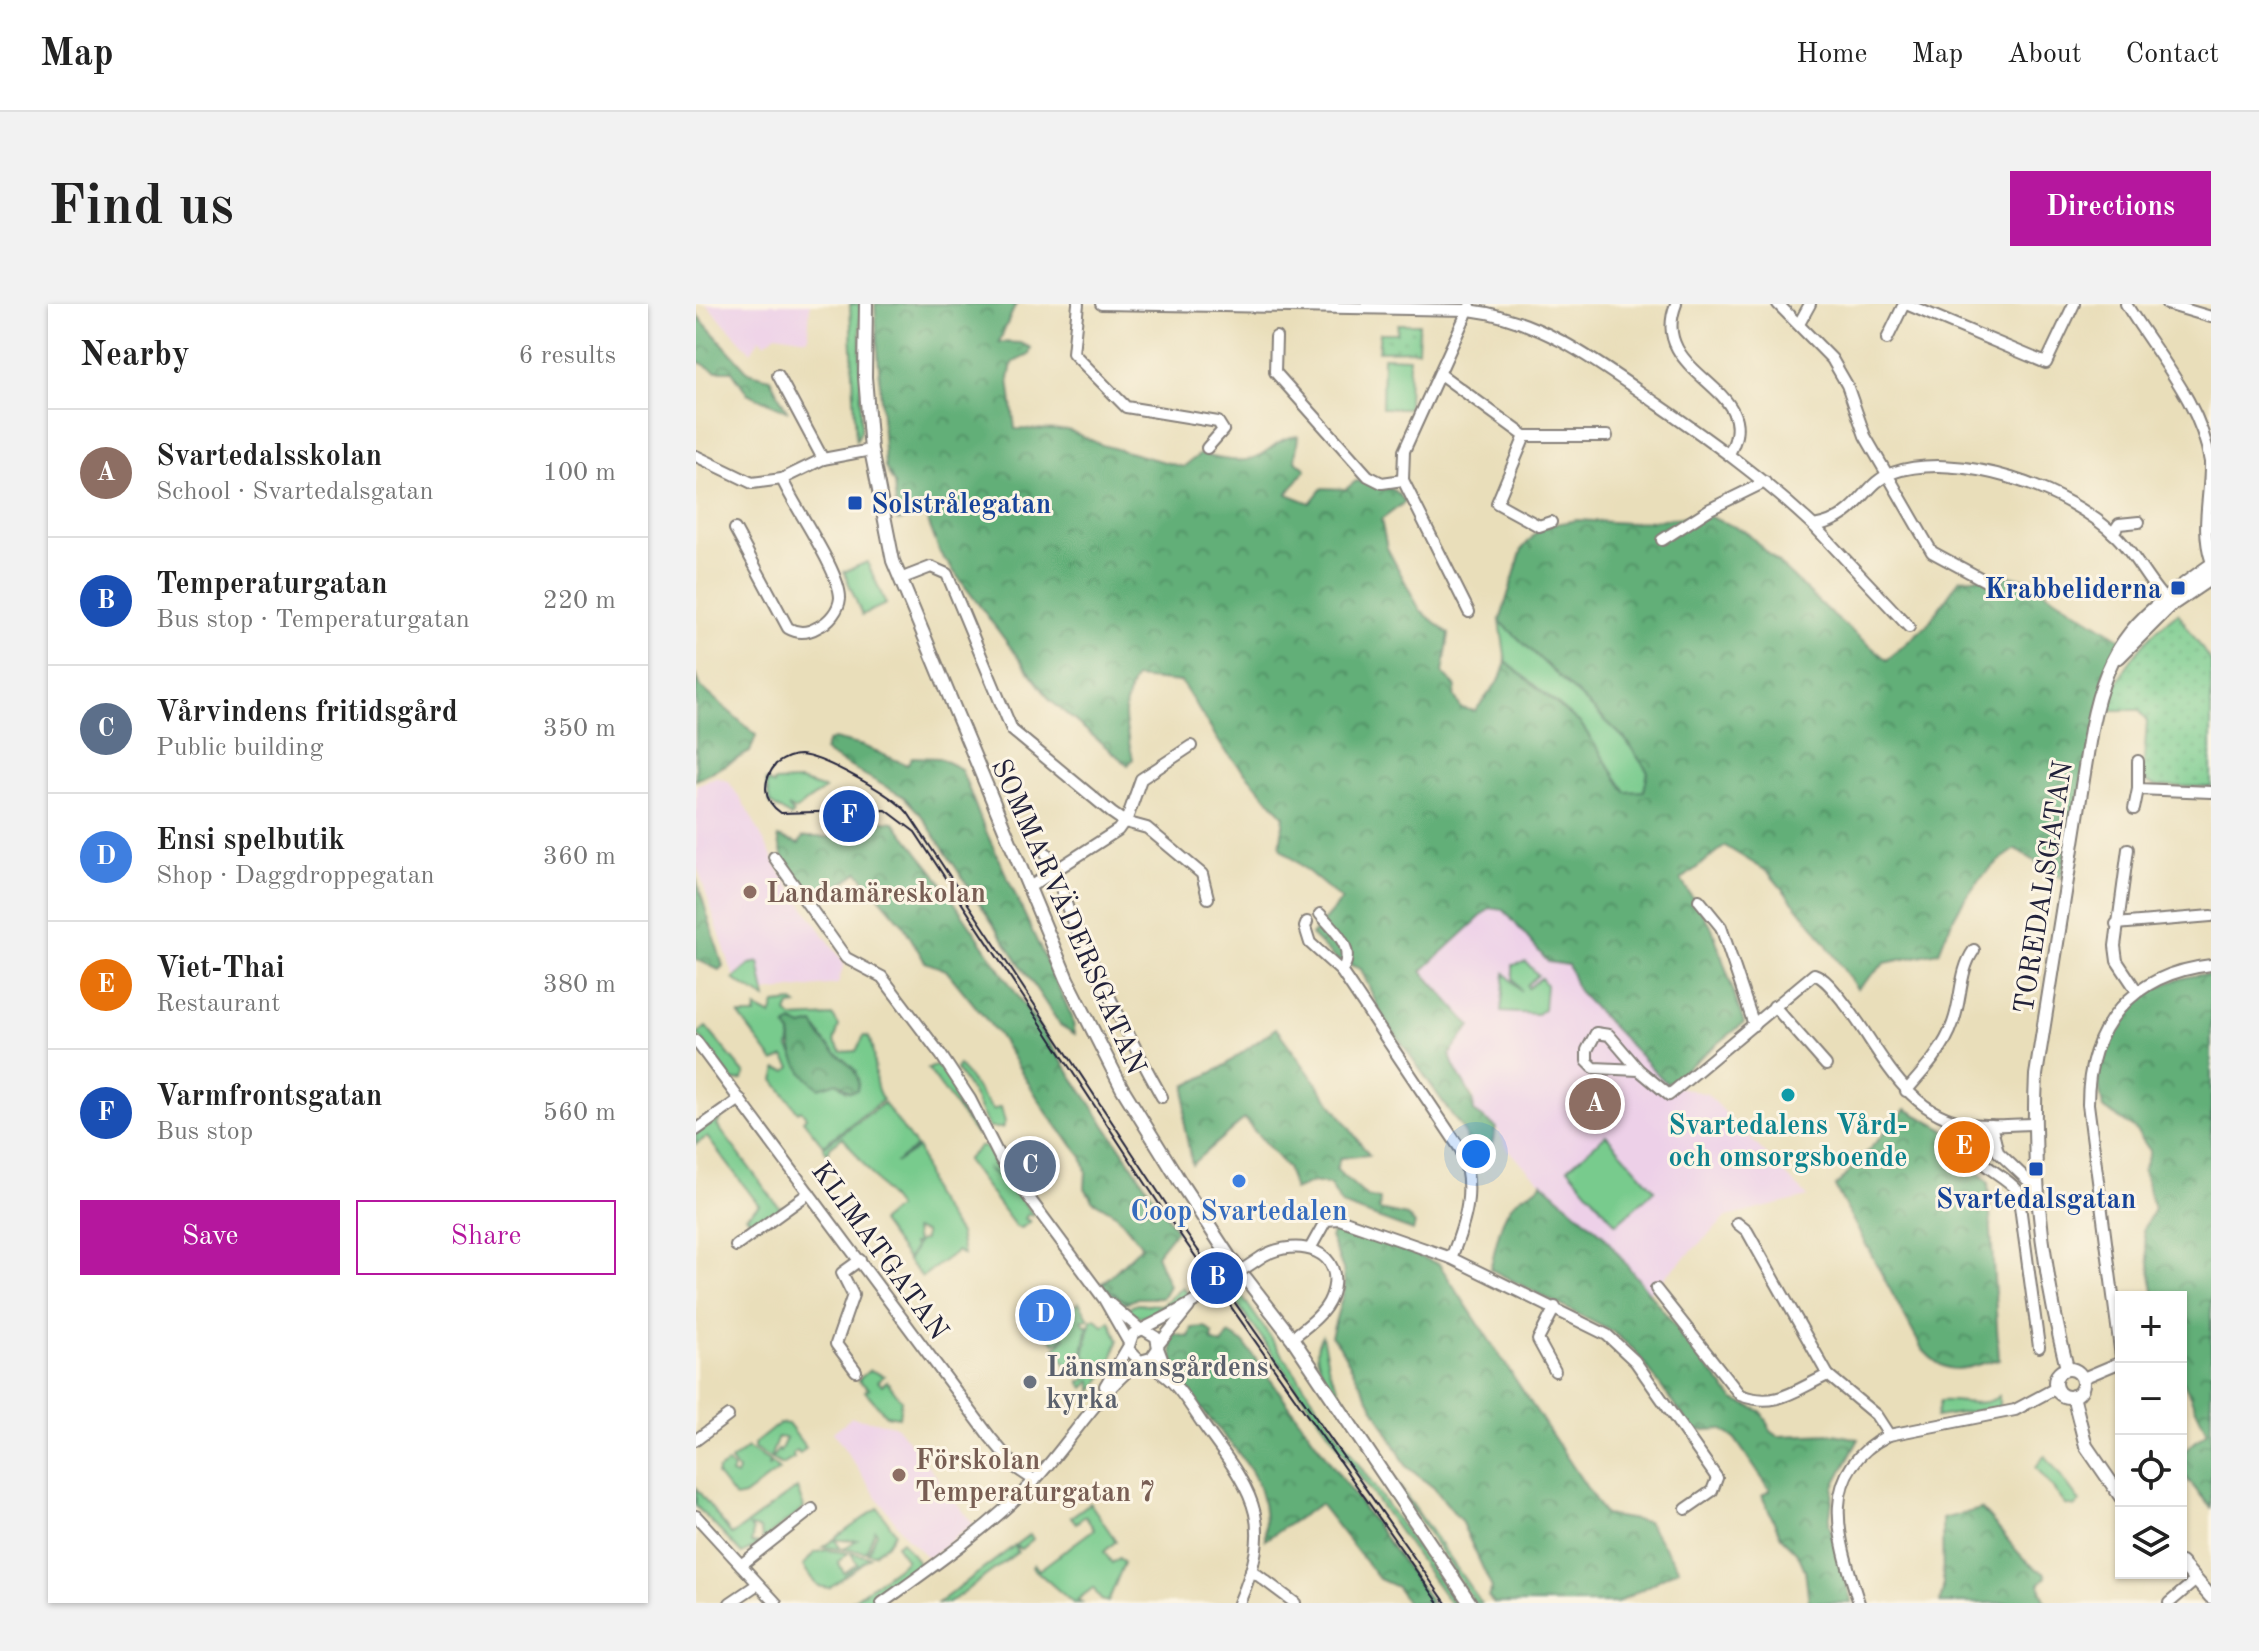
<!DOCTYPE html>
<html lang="en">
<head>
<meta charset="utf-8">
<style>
	body { margin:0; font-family:"Old Standard TT",serif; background:#f2f2f2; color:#222 }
	.controls { position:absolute; right:24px; bottom:24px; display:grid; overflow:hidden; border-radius:0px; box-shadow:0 2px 6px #0004 }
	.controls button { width:72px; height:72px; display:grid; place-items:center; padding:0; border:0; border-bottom:2px solid #e0e0e0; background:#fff; color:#222; font:40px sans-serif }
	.you { position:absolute; left:780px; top:850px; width:28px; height:28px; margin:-20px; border:6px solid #fff; border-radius:50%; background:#1a73e8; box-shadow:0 0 0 12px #1a73e833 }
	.badge { display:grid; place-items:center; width:52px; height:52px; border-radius:50%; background:#b5179e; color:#fff; font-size:26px; font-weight:700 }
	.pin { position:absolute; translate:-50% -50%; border:4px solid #fff; box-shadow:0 2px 8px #0006 }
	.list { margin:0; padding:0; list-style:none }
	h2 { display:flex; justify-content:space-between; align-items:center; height:104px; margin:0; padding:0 32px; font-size:34px }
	h2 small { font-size:26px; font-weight:400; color:#767676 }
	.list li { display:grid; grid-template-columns:52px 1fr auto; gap:24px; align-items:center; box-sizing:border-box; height:128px; padding:0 32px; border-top:2px solid #e0e0e0 }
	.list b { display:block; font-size:30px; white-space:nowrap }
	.list p { margin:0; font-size:26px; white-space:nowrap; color:#767676 }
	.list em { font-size:26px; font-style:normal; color:#767676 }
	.actions { display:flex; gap:16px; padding:24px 32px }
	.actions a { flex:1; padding:18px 0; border:2px solid #b5179e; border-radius:0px; text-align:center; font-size:28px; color:#b5179e }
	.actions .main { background:#b5179e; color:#fff }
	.icon { flex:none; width:44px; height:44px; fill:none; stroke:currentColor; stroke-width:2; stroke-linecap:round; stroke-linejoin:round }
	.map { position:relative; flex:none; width:1515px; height:1299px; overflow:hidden; border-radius:0px }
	header { display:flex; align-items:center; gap:48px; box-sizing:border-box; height:112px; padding:0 40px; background:#fff; border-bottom:2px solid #e0e0e0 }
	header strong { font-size:38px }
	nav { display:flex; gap:44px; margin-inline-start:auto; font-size:28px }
	.intro { display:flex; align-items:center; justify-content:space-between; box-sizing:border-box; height:192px; padding:0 48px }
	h1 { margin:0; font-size:56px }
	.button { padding:20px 36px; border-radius:0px; background:#b5179e; color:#fff; font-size:28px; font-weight:700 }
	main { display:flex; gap:48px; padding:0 48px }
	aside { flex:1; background:#fff; border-radius:0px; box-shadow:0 2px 6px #0004 }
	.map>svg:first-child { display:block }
</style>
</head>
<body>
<header>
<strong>Map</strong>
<nav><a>Home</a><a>Map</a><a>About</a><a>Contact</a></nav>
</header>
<div class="intro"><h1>Find us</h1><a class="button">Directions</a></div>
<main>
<aside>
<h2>Nearby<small>6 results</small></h2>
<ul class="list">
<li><span class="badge" style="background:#8d6e63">A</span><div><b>Svartedalsskolan</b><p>School · Svartedalsgatan</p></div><em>100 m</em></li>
<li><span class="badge" style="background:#1a4fb4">B</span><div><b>Temperaturgatan</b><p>Bus stop · Temperaturgatan</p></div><em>220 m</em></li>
<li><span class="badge" style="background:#5c6f8a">C</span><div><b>Vårvindens fritidsgård</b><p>Public building</p></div><em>350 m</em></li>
<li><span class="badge" style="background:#3f7fe0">D</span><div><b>Ensi spelbutik</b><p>Shop · Daggdroppegatan</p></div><em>360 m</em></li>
<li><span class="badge" style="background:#e8710a">E</span><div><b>Viet-Thai</b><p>Restaurant</p></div><em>380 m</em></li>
<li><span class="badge" style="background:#1a4fb4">F</span><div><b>Varmfrontsgatan</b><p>Bus stop</p></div><em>560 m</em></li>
</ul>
<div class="actions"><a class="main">Save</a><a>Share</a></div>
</aside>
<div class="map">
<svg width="1515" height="1299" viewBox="0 0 1515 1299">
	<defs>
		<pattern id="forest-crowns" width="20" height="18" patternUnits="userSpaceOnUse" patternTransform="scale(2)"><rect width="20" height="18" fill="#62af78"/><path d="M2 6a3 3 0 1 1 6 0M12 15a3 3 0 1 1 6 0" fill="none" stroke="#508e64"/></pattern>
		<pattern id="park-dots" width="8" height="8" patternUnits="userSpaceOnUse" patternTransform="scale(2)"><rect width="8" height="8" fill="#78cb8d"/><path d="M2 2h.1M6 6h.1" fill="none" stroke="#68ae7b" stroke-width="1.8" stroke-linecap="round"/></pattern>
	</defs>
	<rect width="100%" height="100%" fill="#fcf5e5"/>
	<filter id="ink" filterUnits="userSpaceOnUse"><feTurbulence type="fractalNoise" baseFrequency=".0125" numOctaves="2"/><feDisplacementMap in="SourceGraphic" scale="16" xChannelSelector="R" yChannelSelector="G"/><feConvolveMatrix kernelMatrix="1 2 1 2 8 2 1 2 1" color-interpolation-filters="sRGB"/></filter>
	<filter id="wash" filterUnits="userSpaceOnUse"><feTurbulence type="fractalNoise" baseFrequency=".006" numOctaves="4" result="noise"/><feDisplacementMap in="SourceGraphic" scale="32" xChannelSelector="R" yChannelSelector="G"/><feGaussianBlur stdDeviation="1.8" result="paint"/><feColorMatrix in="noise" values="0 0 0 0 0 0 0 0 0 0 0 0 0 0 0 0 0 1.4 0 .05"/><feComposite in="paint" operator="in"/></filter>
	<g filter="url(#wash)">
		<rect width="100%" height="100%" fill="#e9deba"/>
		<g fill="#edd0e8">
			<polygon points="10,0 114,0 112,35 80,30 69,39 64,34 55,48"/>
			<polygon points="21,473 33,478 53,508 85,570 148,659 142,680 67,688 37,670 0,560 0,481"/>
			<polygon points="794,604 808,606 852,657 872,661 882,687 971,780 1011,790 1112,893 1031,913 952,989 907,931 834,868 812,845 800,823 778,808 778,792 756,764 726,667"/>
			<polygon points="156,1113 198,1121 204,1126 277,1220 232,1254 212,1235 180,1192 137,1128"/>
		</g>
		<g fill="#78cb8d" stroke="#4d7664" stroke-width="2" fill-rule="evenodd">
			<polygon points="154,0 164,0 165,126 160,137"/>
			<polygon points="687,53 713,54 712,104 686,104"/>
			<polygon points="171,258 190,300 166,311 148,268"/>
			<polygon points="804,317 929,435 952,468 948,488 930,488 885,420 810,358"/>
			<polygon points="70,477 78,481 78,478 104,477 129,485 99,506 92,503 97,509 95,513 74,499"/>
			<polygon points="63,658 70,695 37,675 54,660"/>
			<polygon points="830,658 842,671 831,681 832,684 845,674 850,681 848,705 841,710 805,708 809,669 825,687 817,674 817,661"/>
			<path d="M97,698L101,701L94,702L91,709L96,714L137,712L143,722L138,738L146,748L160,747L168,732L173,733C182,755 174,777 187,796L127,841L107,816L110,813L105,806L102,808L78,776L81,765L91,767L95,763L88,753L78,758L43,711H59L60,704L75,712L79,700ZM110,723L122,726L132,742L160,767L150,787L141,778L108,771L93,744L95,730L90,724Z"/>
			<polygon points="10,723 49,770 46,776 37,777 2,730"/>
			<polygon points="243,760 270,798 281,832 232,765"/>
			<polygon points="263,761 297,806 305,803 309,818 306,824 293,824 276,789 260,765"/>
			<polygon points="188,799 220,843 199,859 222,844 236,890 263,930 267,951 261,947 226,973 212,957 222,937 228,936 228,928 218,926 220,940 216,940 219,945 211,955 184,918 201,904 147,833 134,843 132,850 127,843"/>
			<polygon points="25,814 21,821 83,903 88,902 62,922 50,912 63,901 11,833 0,840 0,830"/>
			<polygon points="910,831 959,886 920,920 872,864"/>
			<polygon points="283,843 289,843 313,879 290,864 316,883 337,911 331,911 329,915 334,917 326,924 320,923 270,856"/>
			<polygon points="521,959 550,998 759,1299 754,1299 541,999 516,961"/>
			<polygon points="407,979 432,997 426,1001 429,1005 441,1000 466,1001 487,983 492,990 466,1008 445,1013 425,1003 404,980"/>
			<polygon points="383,998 393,1015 386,1016 389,1022 392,1021 383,1069 379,1072 358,1045 369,1034 364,1023 363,1025 367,1028 366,1035 359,1039 354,1034 361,1027 356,1028 357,1023"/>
			<polygon points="400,1014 407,1022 414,1017 422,1036 414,1062 396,1088 396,1076 388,1084 384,1078 391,1075 386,1069 404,1071 395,1064 385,1065 386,1060 395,1056 388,1052 395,1016"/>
			<path d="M626,1031L633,1066L664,1125L785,1299H779L631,1077C623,1062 616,1046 626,1031Z"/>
			<polygon points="174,1066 188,1072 182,1077 186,1081 191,1077 205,1096 203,1113 190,1111 169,1087 173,1085 162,1076"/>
			<path d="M1303,1092V1103L1240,1113L1244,1097C1262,1095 1287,1105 1303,1092Z"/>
			<polygon points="84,1119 92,1120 110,1144 104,1150 100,1147 96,1150 98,1154 86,1161 75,1155 82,1146 84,1148 90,1134 82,1133 74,1154 58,1145 58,1140"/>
			<polygon points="51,1144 73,1157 72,1163 75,1159 83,1166 48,1192 39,1194 21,1171 22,1166 32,1159 37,1165 35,1170 40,1172 42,1167 35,1157"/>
			<polygon points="1349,1151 1384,1198 1379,1203 1370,1201 1340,1163"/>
			<polygon points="0,1184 36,1231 101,1184 108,1204 67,1236 64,1225 54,1223 57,1227 55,1239 64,1240 46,1250 0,1202"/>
			<polygon points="394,1199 420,1237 408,1248 416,1259 423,1254 428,1259 412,1298 405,1296 397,1284 381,1296 386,1299 377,1299 336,1263 338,1260 343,1266 398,1225 389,1212 380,1219 375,1213"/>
			<polygon points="182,1204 199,1228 191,1240 178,1250 172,1249 181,1229 179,1226 170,1248 147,1245 161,1236 139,1236 145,1245 127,1243"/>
			<polygon points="334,1230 337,1235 325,1245 319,1242 322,1248 253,1299 242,1299"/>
			<polygon points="206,1237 221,1257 221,1264 174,1299 164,1296 153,1299 207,1259 210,1255 200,1241"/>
			<polygon points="130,1246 152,1249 142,1258 148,1269 161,1260 155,1249 174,1253 133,1284 121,1282 107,1262 118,1249"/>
		</g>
		<g fill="url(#forest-crowns)" stroke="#42685a" stroke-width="2">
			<path d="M179,0H320L303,38L325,39L335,44L333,51L316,59L313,75L319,125L372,126L406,141L487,163L504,150C521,154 546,161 562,152C578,144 583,133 602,132L599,156L610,165L591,190L614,199L626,184L650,185L660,177C680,179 698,180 709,198L685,216L691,244L724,306L753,330L747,369L760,383L758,391L765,404L779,407L804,375L810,358L885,420L930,488L948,487L952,468L929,435L804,317L826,245L839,230L854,221L881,216L932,219L1009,211L1049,227L1134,309L1191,356L1231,321L1264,275L1313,271L1329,275L1425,335L1365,574L1320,545C1280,570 1259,604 1243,648L1189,659L1161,685L1119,624L1072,568L1029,542L985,576L1016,624L1048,719L971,780L882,687L872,661L852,658L808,606L794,604L726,667L775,722L754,750C758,773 778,784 778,808L800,823L795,844L779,864L768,828L685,710L665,665L639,655L615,631L646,596L584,544L588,512L527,444L485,378L439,374C423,407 429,420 437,455L432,461L355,397L244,249L230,212L201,217L198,180L189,163Z"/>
			<polygon points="0,10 52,68 74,74 91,107 51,89 36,67 19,67 0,56"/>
			<polygon points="0,371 5,383 60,431 54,448 0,476"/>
			<polygon points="138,435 167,442 211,461 216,453 243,454 265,465 286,519 376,713 379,730 364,721 225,511 208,493 133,451 128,447 132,437"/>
			<polygon points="179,516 198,518 238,568 480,926 460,951 473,982 466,994 441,994 431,999 406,980 446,942 421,911 396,896 389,884 390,867 386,853 351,809 302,730 250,666 229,658 206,619 162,568 119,599 88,560 82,533 103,540 107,533 136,533"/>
			<polygon points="0,574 27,662 23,666 0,655"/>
			<path d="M1515,670V1204L1487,1170L1485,1150L1511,1128L1485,1073V993H1459L1447,926L1458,905L1447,866L1454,847L1439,825L1407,804C1405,792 1400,774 1402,761C1412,708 1464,671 1515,670Z"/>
			<path d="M96,718L106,723L118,720C122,726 124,733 129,738C140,753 169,764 161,786L154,788L141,778L123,784C105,771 93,752 95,730L90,723Z"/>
			<polygon points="580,724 673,851 644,854 640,865 671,893 684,896 683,906 711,912 719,920 717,927 646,901 634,881 617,878 598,886 591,864 548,815 496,860 488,821 490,782 525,764"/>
			<path d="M1210,805L1256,830L1263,849L1292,878L1303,1055C1266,1064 1254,1076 1226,1045L1139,883Z"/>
			<path d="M846,878L907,931L1038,1096L1065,1107L1075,1127L1082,1132L1138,1130L1163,1135L1138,1182L1133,1219L1156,1299H1113L1109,1266L1102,1250L1085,1233L1066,1192L1074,1186L1039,1135L1025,1125L998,1127L938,1046L917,1028L794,965C801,942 803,907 825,893C834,887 839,888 846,878Z"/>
			<polygon points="639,924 648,924 743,960 909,1211 951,1218 983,1265 921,1299 798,1299 792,1292 796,1284 765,1217 738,1184 711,1163 643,1041 635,1032 649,983 647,965 634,933"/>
			<path d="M509,1023L517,1030L516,1037L526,1041L533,1030L548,1039L736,1299H711L701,1283L683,1275L624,1200L569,1236C569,1217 569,1199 562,1181C545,1135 462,1082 478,1030L493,1033L496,1024Z"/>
			<path d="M1285,1205C1304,1222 1326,1262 1348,1268L1350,1273L1343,1280L1350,1299H1244L1247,1284L1246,1215Z"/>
		</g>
		<g fill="url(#park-dots)" stroke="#4d7664" stroke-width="2">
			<polygon points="702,20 723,20 722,46 682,47 684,29 701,29"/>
			<path d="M1482,309L1515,358V483L1461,482L1450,478L1447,470L1451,417L1443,406H1410C1425,364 1446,335 1482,309Z"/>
		</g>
	</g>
	<g filter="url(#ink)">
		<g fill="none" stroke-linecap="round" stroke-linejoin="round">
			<g stroke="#86807a" stroke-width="14">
				<g id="minor">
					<polyline points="382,0 377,49 430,103 522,118 527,126 511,144"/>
					<path d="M405,0L773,6C846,15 904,60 963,101C1018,139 1069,176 1118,222C1165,213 1166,180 1196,169C1263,146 1372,184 1421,233C1441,253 1453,281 1473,300"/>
					<path d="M980,0C951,73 1070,81 1034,148"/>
					<polyline points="1082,0 1136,55 1151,81 1169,132 1236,248 1297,281"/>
					<polyline points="1210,0 1350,59 1378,0"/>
					<path d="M1430,0C1460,50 1505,98 1514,158C1515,191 1504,223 1515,256"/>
					<polyline points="1471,0 1515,13"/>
					<polyline points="1103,20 1114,0"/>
					<polyline points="580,33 579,68 672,172 686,179 707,176"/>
					<polyline points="1191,35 1208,0"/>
					<polyline points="744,70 829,132 911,132"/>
					<polyline points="82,71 127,155"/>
					<polyline points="829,132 801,199 843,222 855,218"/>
					<polyline points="0,152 56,179 86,175 127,155 175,146"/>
					<polyline points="1118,222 1213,323"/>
					<path d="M39,225L92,324C102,330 112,329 122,323C133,318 143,306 144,294C144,267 98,203 86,175"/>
					<polyline points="1417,229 1423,220 1443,218"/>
					<polyline points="966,236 1014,205 1069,178"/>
					<polyline points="204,275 235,263 251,270 316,426 416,509 429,518 451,524 506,570 512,594"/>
					<polyline points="773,308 707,176 708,147 774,2"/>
					<polyline points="1442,457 1442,485 1515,488"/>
					<polyline points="1438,505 1442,485"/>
					<polyline points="1432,545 1419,642 1421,657 1441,687"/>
					<path d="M350,549C363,569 367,596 377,618C405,677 434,736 466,793"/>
					<polyline points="78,553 150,654 186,673 245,751 274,795 305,856 408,995 432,1037"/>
					<polyline points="332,584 422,526 432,512 445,475 495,442"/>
					<polyline points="1003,596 1025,623 1058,721"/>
					<path d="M624,610C638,626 662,646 645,667"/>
					<path d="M611,618L609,623L614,639L645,667L765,846C780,885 770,917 755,954"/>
					<polyline points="1420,620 1515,612"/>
					<polyline points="1078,702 1130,761"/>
					<polyline points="0,737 294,1133 320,1164 338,1176"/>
					<path d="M943,766L898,764L891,757V746L900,729L913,731L943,766L973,791L1118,670C1130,674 1141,690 1149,700C1185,746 1209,812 1275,820C1295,823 1317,820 1337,820"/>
					<path d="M1210,787C1227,768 1249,744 1257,719C1266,695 1263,667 1278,646"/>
					<path d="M1273,820C1269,862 1303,864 1322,887L1343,1043"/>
					<polyline points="1295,821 1302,848 1342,886"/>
					<polyline points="0,826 44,795"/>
					<polyline points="1041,919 1051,927 1132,1071 1180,1111 1193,1131 1319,1106 1360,1084"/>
					<polyline points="40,942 113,889"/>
					<polyline points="615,943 630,916 643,915 755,954 911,1031 939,1057 1021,1174 1016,1187 990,1205"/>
					<path d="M567,952C601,933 652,946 635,993C629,1010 609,1024 596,1034"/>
					<path d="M960,985L1044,1091C1081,1105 1100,1085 1132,1071"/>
					<polyline points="413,999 445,1026"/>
					<polyline points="859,1003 842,1036 859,1067"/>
					<path d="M450,1027L460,1033L462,1044L455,1054L444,1057L432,1045L437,1030C461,1017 489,1005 513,988"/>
					<polyline points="462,1041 493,1003"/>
					<polyline points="462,1044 474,1076"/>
					<path d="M1425,1053L1392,800C1392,722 1436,670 1515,661"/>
					<path d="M449,1057C457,1063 466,1069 474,1076C489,1090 501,1113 514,1130C561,1194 577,1221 543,1299"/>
					<polyline points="160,1067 140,1040 157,991 146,969 164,956"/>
					<polyline points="1387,1074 1425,1058"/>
					<polyline points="409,1082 432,1043"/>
					<polyline points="0,1136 32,1112"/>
					<polyline points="0,1212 80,1299"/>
					<polyline points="45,1261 116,1205"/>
					<polyline points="555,1266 599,1299"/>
					<polyline points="34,1299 62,1280"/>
					<path d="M186,1299C239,1261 294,1223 339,1176C376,1136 401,1090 444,1057"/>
					<path d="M1163,1299C1143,1236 1119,1168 1193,1131"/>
					<polyline points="1473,1299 1500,1276"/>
				</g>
			</g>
			<g stroke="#86807a" stroke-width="16">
				<g id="tertiary">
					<polyline points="170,0 169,73 175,146 197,257 371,675 426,784 486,881 534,954 596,1034 774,1299"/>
					<polyline points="1423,353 1475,301 1515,274"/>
					<path d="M1371,1064C1347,969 1335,869 1340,771L1395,425C1413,334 1443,312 1515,261"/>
					<circle cx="1373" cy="1079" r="14"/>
					<polyline points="1377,1092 1390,1142 1425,1193"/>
					<polyline points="1485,1259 1515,1293"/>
				</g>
			</g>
			<use href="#minor" stroke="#fff" stroke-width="10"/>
			<use href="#tertiary" stroke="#fff" stroke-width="12"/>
			<path stroke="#22223b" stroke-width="2" d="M743,1299L469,909L219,528L190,506L85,509C66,496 66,477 80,460C87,455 95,451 104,451C127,452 197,491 212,509L480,915L750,1299"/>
			<g stroke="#86807a" stroke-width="14" stroke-linecap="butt">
				<polyline id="minor-bridge" points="513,988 567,952"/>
			</g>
			<use href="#minor-bridge" stroke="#fff" stroke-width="10"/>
		</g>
	</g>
	<g fill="#1a4fb4" stroke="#fcf5e5" stroke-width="3">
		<rect x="151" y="191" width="16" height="16" rx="4"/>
		<rect x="1474" y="276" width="16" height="16" rx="4"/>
		<rect x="1332" y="857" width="16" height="16" rx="4"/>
	</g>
	<g fill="#8d6e63" stroke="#fcf5e5" stroke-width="3">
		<circle cx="54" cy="588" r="8"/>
		<circle cx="203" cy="1171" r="8"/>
	</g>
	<circle fill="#0f9aa8" stroke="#fcf5e5" stroke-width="3" cx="1092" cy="791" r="8"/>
	<circle fill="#3f7fe0" stroke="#fcf5e5" stroke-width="3" cx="543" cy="877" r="8"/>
	<circle fill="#6b7280" stroke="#fcf5e5" stroke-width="3" cx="334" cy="1078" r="8"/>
	<g text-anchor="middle" stroke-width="6" stroke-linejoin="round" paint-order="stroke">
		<g font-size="28" font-weight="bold" fill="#164399" stroke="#fcf5e5" text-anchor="start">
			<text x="175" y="209">Solstrålegatan</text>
			<text x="1466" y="294" text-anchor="end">Krabbeliderna</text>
			<text x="1340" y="904" text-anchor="middle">Svartedalsgatan</text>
		</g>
		<g font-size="28" fill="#22223b" stroke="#fcf5e5">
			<text transform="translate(1346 583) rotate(-81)" y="10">TOREDALSGATAN</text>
			<text transform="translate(374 612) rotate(66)" y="10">SOMMARVÄDERSGATAN</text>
			<text transform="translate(185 946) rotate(54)" y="10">KLIMATGATAN</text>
		</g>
		<g font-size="28" font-weight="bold" fill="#785e54" stroke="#fcf5e5" text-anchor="start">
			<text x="70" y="598">Landamäreskolan</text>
			<text x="219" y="1165">Förskolan<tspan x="219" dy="32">Temperaturgatan 7</tspan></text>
		</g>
		<g font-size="28" font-weight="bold" fill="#0d838f" stroke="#fcf5e5">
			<text x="1092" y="830">Svartedalens Vård-<tspan x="1092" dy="32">och omsorgsboende</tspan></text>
		</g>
		<g font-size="28" font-weight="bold" fill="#366cbe" stroke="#fcf5e5">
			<text x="543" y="916">Coop Svartedalen</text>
		</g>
		<g font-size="28" font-weight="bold" fill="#5b616d" stroke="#fcf5e5" text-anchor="start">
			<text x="350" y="1072">Länsmansgårdens<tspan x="350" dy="32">kyrka</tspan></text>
		</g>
	</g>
</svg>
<div class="controls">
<button>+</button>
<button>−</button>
<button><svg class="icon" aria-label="locate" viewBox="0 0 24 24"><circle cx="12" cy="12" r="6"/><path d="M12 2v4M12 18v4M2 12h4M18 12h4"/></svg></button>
<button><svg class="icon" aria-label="layers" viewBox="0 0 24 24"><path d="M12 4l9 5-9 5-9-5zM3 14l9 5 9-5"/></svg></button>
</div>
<div class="you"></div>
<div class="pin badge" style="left:899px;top:800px;background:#8d6e63">A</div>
<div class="pin badge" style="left:521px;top:974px;background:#1a4fb4">B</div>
<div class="pin badge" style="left:334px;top:862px;background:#5c6f8a">C</div>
<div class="pin badge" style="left:349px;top:1011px;background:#3f7fe0">D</div>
<div class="pin badge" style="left:1268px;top:843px;background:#e8710a">E</div>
<div class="pin badge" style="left:153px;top:512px;background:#1a4fb4">F</div>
</div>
</main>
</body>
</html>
